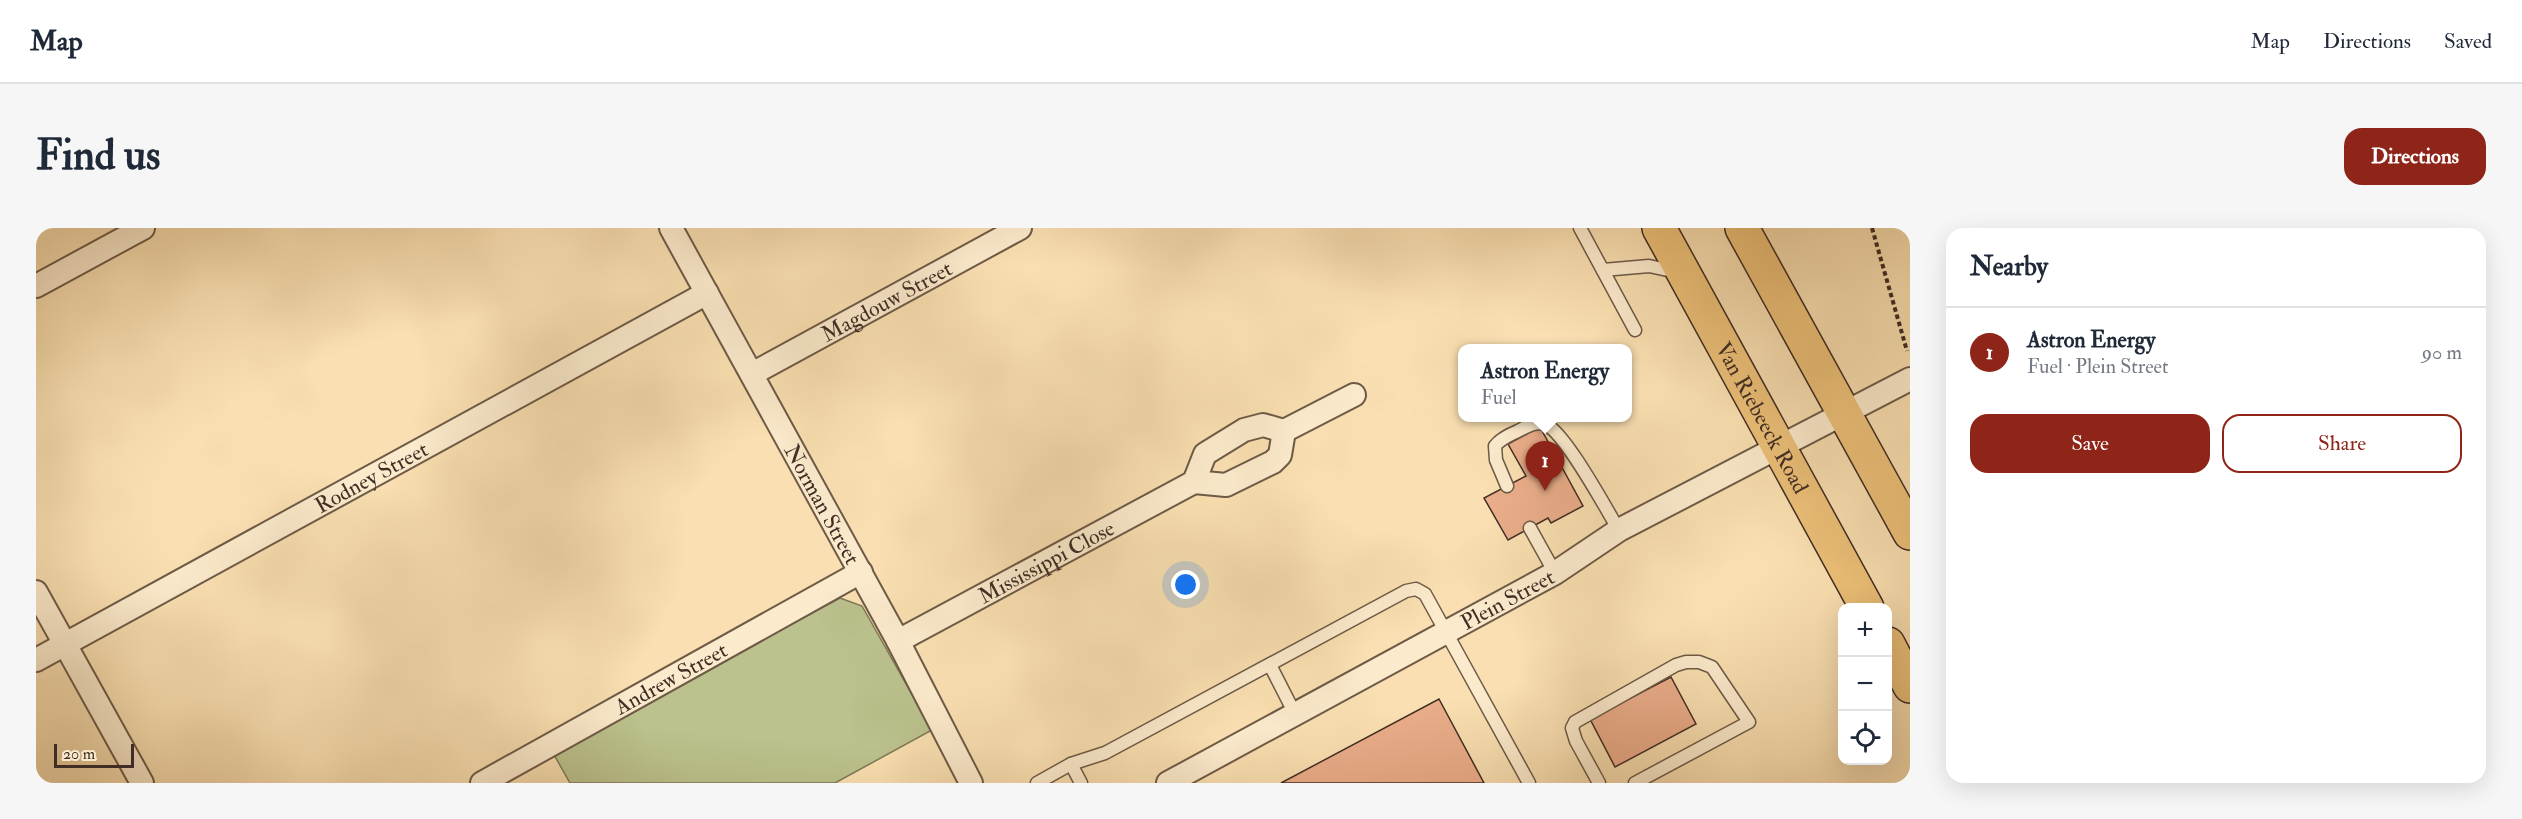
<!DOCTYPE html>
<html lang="en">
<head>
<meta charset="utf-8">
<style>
	body { margin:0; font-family:"IM FELL Double Pica",serif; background:#f6f6f7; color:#1f2937 }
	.controls { position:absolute; right:18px; bottom:18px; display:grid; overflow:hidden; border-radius:12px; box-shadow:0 6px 24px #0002 }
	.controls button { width:54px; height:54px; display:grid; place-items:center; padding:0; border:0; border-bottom:2px solid #e0e1e3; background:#fff; color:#1f2937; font:30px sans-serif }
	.scale { position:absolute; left:18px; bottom:15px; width:80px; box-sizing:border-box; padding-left:6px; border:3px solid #402d24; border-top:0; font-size:16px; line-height:21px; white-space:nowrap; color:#402d24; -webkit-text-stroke:4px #fbeacc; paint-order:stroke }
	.you { position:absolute; left:1150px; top:357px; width:21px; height:21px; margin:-15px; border:4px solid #fff; border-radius:50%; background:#1a73e8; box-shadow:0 0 0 9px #1a73e833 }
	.badge { display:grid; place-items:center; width:39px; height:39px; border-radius:50%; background:#8f2418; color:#fff; font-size:20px; font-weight:700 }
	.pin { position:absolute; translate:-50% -50px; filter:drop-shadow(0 2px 3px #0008) }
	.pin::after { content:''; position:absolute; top:32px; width:21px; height:18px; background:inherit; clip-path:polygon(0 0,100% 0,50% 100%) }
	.popup { position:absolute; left:1422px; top:116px; width:174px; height:78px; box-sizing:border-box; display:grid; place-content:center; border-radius:12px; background:#fff; filter:drop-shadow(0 2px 4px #0005); font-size:20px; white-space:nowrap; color:#747a83 }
	.popup b { font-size:22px; color:#1f2937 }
	.popup::after { content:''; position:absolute; left:50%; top:100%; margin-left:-12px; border:12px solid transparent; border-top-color:#fff }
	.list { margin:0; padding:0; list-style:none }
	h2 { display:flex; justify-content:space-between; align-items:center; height:78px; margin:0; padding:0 24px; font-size:26px }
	h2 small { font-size:20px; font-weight:400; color:#747a83 }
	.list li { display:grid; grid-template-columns:39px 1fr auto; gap:18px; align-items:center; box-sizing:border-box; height:90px; padding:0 24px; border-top:2px solid #e0e1e3 }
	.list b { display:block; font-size:22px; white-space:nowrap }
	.list p { margin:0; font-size:20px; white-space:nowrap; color:#747a83 }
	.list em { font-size:20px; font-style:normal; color:#747a83 }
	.actions { display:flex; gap:12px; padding:18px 24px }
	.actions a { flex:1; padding:14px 0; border:2px solid #8f2418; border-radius:18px; text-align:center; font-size:21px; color:#8f2418 }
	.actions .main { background:#8f2418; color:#fff }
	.icon { flex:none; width:33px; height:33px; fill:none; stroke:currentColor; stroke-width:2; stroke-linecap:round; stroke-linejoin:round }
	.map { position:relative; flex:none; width:1874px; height:555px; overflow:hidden; border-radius:18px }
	header { display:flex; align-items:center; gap:36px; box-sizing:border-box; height:84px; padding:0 30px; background:#fff; border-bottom:2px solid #e0e1e3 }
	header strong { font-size:28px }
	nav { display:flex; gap:33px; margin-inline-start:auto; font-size:21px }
	.intro { display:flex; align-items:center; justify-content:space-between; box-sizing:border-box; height:144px; padding:0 36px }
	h1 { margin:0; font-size:42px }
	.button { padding:15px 27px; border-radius:18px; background:#8f2418; color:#fff; font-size:21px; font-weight:700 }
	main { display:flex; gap:36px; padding:0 36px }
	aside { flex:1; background:#fff; border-radius:18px; box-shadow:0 6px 24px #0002 }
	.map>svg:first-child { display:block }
</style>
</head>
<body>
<header>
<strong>Map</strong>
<nav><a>Map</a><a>Directions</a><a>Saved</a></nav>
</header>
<div class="intro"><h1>Find us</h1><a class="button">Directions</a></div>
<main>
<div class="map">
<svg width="1874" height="555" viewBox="0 0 1874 555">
	<rect width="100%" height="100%" fill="#f9dfb1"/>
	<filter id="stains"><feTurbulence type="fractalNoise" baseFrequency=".00333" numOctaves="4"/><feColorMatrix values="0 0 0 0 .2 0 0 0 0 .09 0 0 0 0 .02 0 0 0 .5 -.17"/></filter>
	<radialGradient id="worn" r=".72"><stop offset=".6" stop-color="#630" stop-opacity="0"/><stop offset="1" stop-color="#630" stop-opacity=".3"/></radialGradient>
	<polygon fill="#bbc28d" stroke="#7e7858" stroke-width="1.5" points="804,370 826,378 896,502 799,555 534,555 517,525"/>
	<g fill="#eaad8a" stroke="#402d24" stroke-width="1.5">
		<polygon points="1504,199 1547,278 1515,295 1512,290 1472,312 1448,270 1490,248 1472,216"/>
		<polygon points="1635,449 1660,496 1579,539 1554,491"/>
		<polygon points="1403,471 1448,555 1245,555"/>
	</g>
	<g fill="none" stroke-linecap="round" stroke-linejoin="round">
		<g stroke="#6e5a47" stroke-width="15">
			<g id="lane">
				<polyline points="1544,0 1599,102"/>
				<polyline points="1567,42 1613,38 1641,44"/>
				<path d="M1471,258L1460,232L1459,218C1465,210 1474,207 1482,203C1490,199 1499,193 1509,196C1529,204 1570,281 1583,302"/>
				<polyline points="1494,300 1519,345"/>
				<polyline points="1234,437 1259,486"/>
				<polyline points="1035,536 1045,555"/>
				<polyline points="1001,555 1035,536 1069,525 1370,363 1380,361 1389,366 1493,555"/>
				<polyline points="1563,555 1540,513 1536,500 1539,494 1640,437 1650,434 1663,434 1676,439 1713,494 1599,555"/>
			</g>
		</g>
		<g stroke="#6e5a47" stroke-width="26">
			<g id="street">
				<path id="s1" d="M635,0L862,413L935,555"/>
				<polyline points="0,58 107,0"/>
				<path id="s2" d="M716,146L984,0"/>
				<polyline points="1158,254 1190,257 1237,234 1244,227 1248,203"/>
				<polyline points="0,364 106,555"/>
				<path id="s3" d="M862,413L1158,254L1169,226L1208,202L1227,197L1248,203L1318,167"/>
				<path id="s4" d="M0,432L671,65"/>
				<path id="s5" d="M446,555L825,344"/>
				<path id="s6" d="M1132,555L1519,345L1583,302L1874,151"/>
			</g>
		</g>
		<g stroke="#402d24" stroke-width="36">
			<g id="primary">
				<path id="s7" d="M1623,0L1831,380"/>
				<polyline points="1706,0 1874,305"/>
				<polyline points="1852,416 1874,458"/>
			</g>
		</g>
		<polyline stroke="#402d24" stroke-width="4" stroke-dasharray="4.5 3" stroke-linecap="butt" points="1836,0 1871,123"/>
		<use href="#lane" stroke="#fbeacc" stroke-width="12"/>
		<use href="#street" stroke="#fbeacc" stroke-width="22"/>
		<use href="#primary" stroke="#ecc078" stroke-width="33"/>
	</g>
	<g text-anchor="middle" stroke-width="4.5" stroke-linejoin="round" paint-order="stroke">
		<g font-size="22" fill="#402d24" stroke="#fbeacc">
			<text dy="8" stroke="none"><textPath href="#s2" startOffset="153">Magdouw Street</textPath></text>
			<text dy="8" stroke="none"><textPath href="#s7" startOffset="216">Van Riebeeck Road</textPath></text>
			<text dy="8" stroke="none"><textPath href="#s4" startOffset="382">Rodney Street</textPath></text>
			<text dy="8" stroke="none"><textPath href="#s1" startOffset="315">Norman Street</textPath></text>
			<text dy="8" stroke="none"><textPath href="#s3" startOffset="168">Mississippi Close</textPath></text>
			<text dy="8" stroke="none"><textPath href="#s6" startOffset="386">Plein Street</textPath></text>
			<text dy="8" stroke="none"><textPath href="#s5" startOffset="216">Andrew Street</textPath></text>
		</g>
	</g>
	<rect width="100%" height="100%" filter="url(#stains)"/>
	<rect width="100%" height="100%" fill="url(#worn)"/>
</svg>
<div class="controls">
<button>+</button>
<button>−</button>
<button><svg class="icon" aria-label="locate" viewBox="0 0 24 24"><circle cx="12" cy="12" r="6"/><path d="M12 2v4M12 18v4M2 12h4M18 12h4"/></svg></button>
</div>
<div class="scale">20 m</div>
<div class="you"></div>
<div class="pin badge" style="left:1509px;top:263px">1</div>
<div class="popup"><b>Astron Energy</b>Fuel</div>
</div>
<aside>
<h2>Nearby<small></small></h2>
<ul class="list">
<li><span class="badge">1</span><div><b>Astron Energy</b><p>Fuel · Plein Street</p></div><em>90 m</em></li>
</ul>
<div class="actions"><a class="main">Save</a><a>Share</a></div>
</aside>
</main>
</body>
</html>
